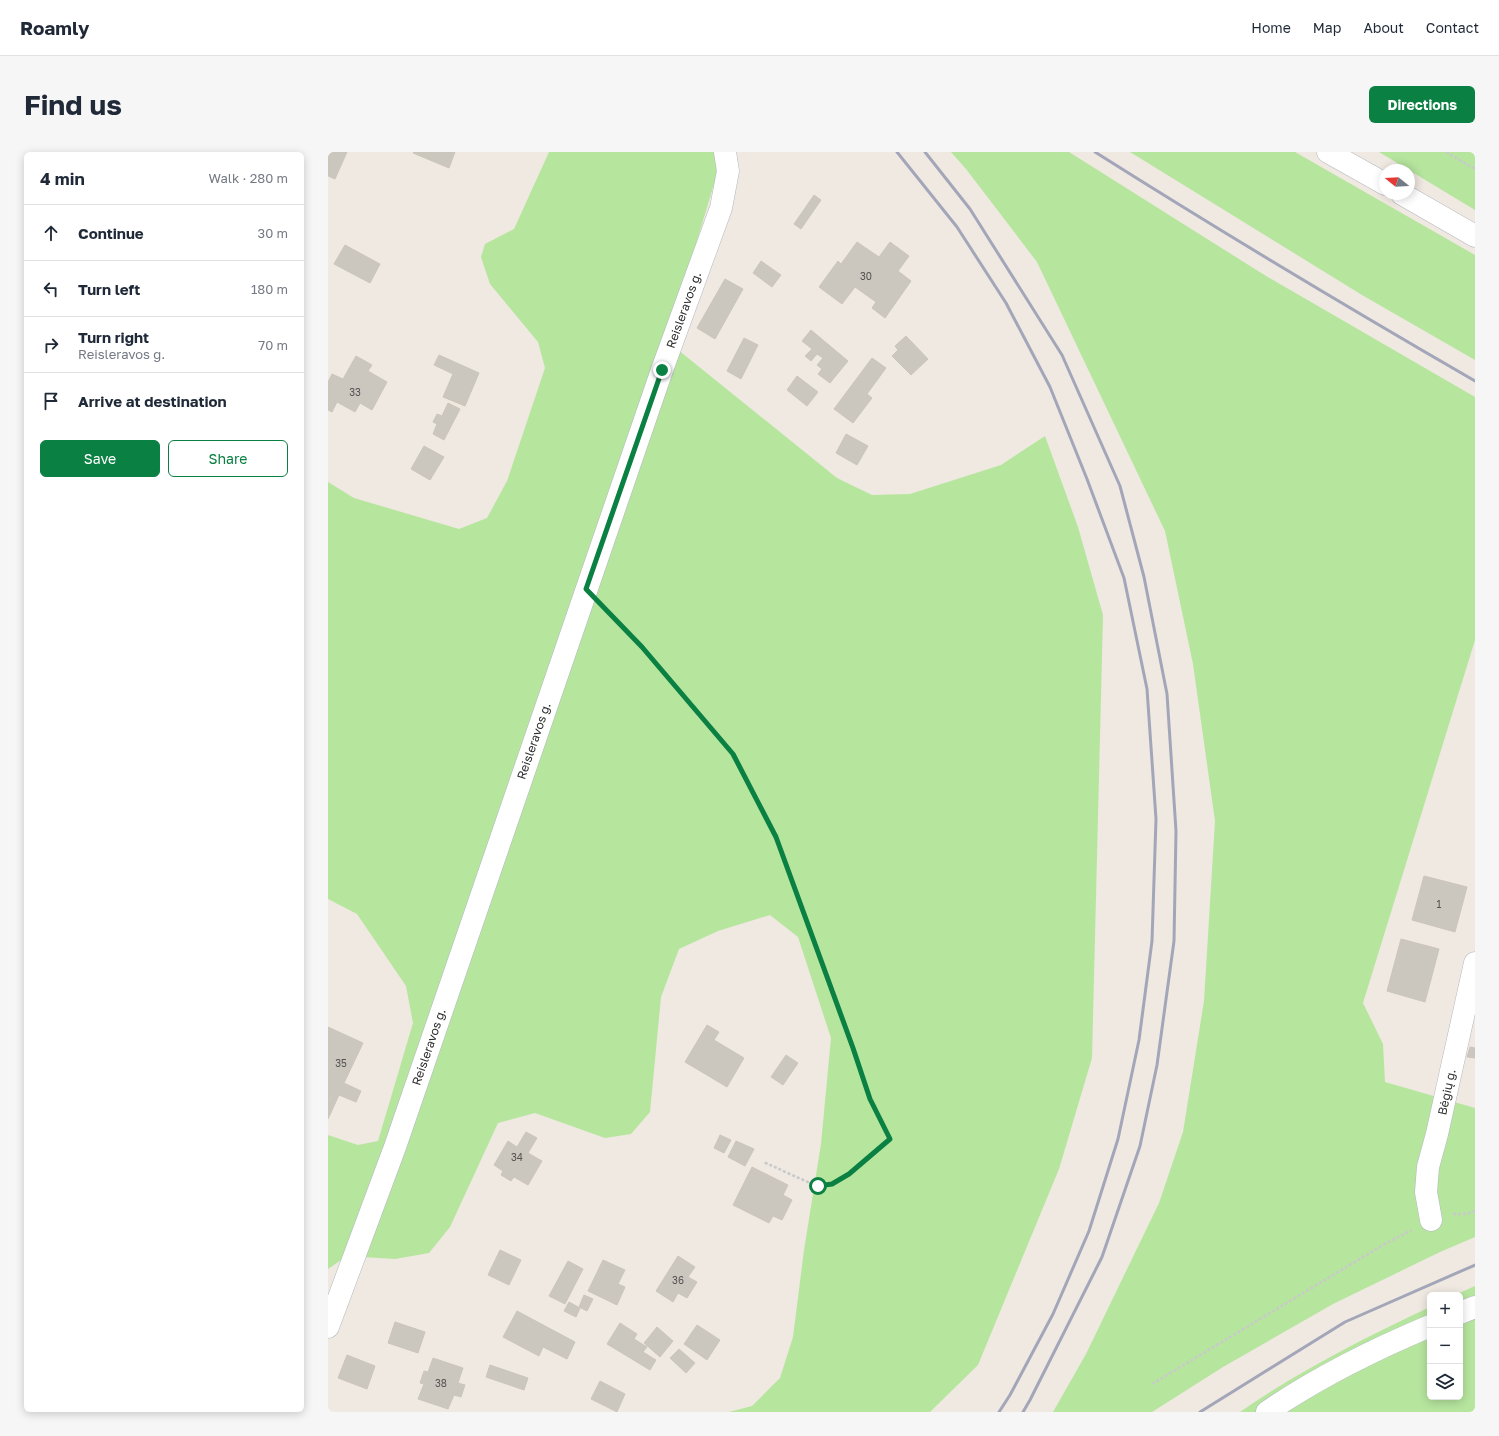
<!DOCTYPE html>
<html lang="en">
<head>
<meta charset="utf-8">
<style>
	body { margin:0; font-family:"Golos Text",sans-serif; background:#f6f6f7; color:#1f2937 }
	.controls { position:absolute; right:12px; bottom:12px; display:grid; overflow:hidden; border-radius:6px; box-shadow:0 2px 10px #0003 }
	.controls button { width:36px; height:36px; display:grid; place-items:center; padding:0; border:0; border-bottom:1px solid #e0e1e3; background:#fff; color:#1f2937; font:20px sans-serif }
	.compass { position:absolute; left:1051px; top:12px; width:36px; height:36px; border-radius:50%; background:#fff; box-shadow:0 2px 10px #0003; rotate:288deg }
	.stop { position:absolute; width:12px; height:12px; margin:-9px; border:3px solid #0b8043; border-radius:50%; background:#fff }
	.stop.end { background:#0b8043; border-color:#fff; box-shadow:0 1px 4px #0008 }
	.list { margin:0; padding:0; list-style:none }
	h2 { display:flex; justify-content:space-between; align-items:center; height:52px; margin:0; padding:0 16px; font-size:17px }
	h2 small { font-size:13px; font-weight:400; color:#747a83 }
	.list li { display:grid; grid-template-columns:26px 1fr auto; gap:12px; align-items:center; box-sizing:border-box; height:56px; padding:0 16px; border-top:1px solid #e0e1e3 }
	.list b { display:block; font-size:15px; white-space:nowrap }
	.list p { margin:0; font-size:13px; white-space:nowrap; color:#747a83 }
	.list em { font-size:13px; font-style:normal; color:#747a83 }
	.actions { display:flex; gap:8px; padding:12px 16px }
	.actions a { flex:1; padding:9px 0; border:1px solid #0b8043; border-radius:6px; text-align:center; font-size:14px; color:#0b8043 }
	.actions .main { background:#0b8043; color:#fff }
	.icon { flex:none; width:22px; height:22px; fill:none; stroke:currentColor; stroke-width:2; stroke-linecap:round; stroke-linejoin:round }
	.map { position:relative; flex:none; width:1147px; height:1260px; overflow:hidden; border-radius:6px }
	header { display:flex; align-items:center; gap:24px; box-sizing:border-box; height:56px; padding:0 20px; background:#fff; border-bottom:1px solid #e0e1e3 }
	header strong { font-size:19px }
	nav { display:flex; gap:22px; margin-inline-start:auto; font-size:14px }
	.intro { display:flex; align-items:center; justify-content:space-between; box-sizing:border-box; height:96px; padding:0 24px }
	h1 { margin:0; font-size:28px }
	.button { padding:10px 18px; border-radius:6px; background:#0b8043; color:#fff; font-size:14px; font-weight:700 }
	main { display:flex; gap:24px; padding:0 24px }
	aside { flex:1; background:#fff; border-radius:6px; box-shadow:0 2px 10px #0003 }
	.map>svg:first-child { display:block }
</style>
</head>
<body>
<header>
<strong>Roamly</strong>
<nav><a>Home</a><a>Map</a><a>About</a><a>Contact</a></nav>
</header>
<div class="intro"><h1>Find us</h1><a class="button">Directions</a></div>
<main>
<aside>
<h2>4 min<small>Walk · 280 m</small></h2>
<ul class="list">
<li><svg class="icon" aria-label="ahead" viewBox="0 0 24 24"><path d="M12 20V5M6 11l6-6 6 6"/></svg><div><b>Continue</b></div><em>30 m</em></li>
<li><svg class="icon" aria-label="left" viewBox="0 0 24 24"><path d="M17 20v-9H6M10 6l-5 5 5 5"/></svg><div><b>Turn left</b></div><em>180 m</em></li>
<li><svg class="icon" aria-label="right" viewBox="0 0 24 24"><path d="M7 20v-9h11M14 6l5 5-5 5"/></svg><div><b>Turn right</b><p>Reisleravos g.</p></div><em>70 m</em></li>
<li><svg class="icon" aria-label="arrive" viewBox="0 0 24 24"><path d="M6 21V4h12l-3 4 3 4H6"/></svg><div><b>Arrive at destination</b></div></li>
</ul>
<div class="actions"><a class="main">Save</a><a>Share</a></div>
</aside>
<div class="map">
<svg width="1147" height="1260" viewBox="0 0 1147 1260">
	<rect width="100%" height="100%" fill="#efe9e1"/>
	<g fill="#b6e59e">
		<polygon points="221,0 391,0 392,12 339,189 509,326 544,343 582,342 673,313 717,284 750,375 775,463 764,906 731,1017 650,1213 602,1260 401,1260 424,1254 452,1226 465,1185 476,1098 493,992 503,886 470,785 442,763 390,779 351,797 333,845 322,960 303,982 277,986 207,961 170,971 122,1075 101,1101 67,1107 19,1104 0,1117 0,983 30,993 50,989 85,871 78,834 29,762 0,747 0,330 26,346 131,377 159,366 179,329 217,216 210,190 162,132 153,105 157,92 186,77"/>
		<polygon points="623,0 741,0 938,124 1147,245 1147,488 1035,851 1055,892 1057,930 1147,956 1147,1085 1112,1100 1005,1152 895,1215 824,1260 725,1260 758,1202 831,1051 855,980 876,849 887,669 865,512 837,379 709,110 638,17"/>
		<polygon points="802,0 967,0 1147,103 1147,208 1034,143"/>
		<polygon points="1051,0 1147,0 1147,58"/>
		<path d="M1147,1134V1260H912C971,1219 1036,1186 1102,1155V1245H1132V1143H1127Z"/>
	</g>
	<g fill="#cbc7bf" stroke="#cbc5ba">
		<polygon points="0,0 19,0 7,27 0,24"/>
		<polygon points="86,0 127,0 121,16 85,1"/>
		<polygon points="486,43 493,48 473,77 466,72"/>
		<polygon points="529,90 551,105 562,90 581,104 570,119 583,129 557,166 544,156 548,150 527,135 514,152 491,135 510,109 513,112"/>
		<polygon points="17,93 52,112 42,131 6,112"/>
		<polygon points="433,109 453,123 444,135 425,121"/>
		<polygon points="397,127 415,137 387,187 369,176"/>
		<polygon points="483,178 520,209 502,231 490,222 494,217 489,213 495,206 489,202 483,209 477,204 484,197 474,189"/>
		<polygon points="578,184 600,207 583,223 564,204 570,198 567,194"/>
		<polygon points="416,186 430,193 413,227 399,219"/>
		<polygon points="111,203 151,221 137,254 115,245 125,222 106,213"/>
		<polygon points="28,204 44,213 40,219 59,230 44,258 32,251 27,260 9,250 4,260 0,258 0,230 4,222 15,227"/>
		<polygon points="544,206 558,216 539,242 544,246 525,271 506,257"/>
		<polygon points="469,224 490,240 479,254 459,238"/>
		<polygon points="120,251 132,257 116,288 105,282 109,272 105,270 109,262 114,264"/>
		<polygon points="518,282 540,294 529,313 508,301"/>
		<polygon points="96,294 116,305 102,328 83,317"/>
		<polygon points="1096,724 1139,735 1127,780 1084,768"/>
		<polygon points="1073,787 1111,797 1097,850 1059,839"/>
		<polygon points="379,873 391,880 386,888 416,906 399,935 357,910"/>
		<polygon points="0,875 35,891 16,931 33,939 28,950 11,943 0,967"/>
		<polygon points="1142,895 1147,896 1147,906 1139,905"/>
		<polygon points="458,903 470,911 455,933 443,925"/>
		<polygon points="198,980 209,986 200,1001 214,1009 200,1033 186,1025 183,1029 173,1023 175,1019 166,1013 180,989 189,995"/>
		<polygon points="392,983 403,988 396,1001 386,996"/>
		<polygon points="408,989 426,997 417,1014 400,1005"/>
		<polygon points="424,1015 460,1033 455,1043 464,1048 454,1068 445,1064 441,1071 405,1053"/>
		<polygon points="172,1098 193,1108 181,1133 160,1123"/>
		<polygon points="350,1104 367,1115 360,1125 369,1130 359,1146 350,1141 345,1150 328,1139"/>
		<polygon points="275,1108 297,1118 290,1132 297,1135 289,1153 260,1139"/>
		<polygon points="240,1109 255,1117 237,1152 221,1144"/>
		<polygon points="256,1143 265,1147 259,1159 251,1155"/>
		<polygon points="241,1150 252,1156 248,1165 236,1159"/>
		<polygon points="189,1159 247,1190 239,1207 215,1195 211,1204 175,1185"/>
		<polygon points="67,1170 97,1180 90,1201 60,1191"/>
		<polygon points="292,1171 309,1182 306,1187 319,1195 315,1200 328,1208 322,1218 279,1192"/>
		<polygon points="369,1173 392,1188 379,1208 356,1192"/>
		<polygon points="329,1175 345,1189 332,1205 316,1191"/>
		<polygon points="351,1197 367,1211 358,1221 342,1206"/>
		<polygon points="19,1203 47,1214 39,1237 10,1226"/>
		<polygon points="105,1206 135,1216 130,1231 137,1233 133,1245 126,1243 120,1257 90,1247 96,1232 92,1231 96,1219 100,1220"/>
		<polygon points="162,1213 200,1226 196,1238 158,1225"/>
		<polygon points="272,1229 297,1242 289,1260 263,1247"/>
	</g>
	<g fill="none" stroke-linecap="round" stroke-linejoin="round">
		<g stroke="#b4b7c1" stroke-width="23">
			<g id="minor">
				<polyline points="1103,1068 1098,1040 1100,1015 1109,982 1147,811"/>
				<polyline points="1132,1161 1147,1155"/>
				<polyline points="0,1175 67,995 334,218 393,56 400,19 397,0"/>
				<path d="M939,1260C989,1226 1047,1197 1102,1174"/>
			</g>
		</g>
		<g stroke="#b4b7c1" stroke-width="23">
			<g id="secondary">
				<polyline points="1000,0 1057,32"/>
				<polyline points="1074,42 1147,84"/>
			</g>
		</g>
		<g stroke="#c9c9c9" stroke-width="2.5" stroke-dasharray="3 2" stroke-linecap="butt">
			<polyline points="1118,0 1147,17"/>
			<path d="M276,455L314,495L405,602L448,685L542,947L562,987C544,1002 515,1035 492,1034C483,1033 446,1014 435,1010"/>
			<polyline points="1125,1062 1138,1062 1147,1059"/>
			<polyline points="824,1232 1055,1093 1084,1078"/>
		</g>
		<use href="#minor" stroke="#fff" stroke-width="22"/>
		<use href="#secondary" stroke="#fff" stroke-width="22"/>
		<g stroke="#a3a6b8" stroke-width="3">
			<polyline points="569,0 629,75 678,151 722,235 759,327 796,426 819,537 828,667 824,789 811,888 790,987 761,1079 725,1162 682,1243 671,1260"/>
			<polyline points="597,0 642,57 734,203 792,334 816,425 839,542 848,679 846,789 829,913 812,994 774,1105 702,1248 695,1260"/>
			<path d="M767,0C892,79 1019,155 1147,229"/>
			<polyline points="872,1260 1017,1170 1147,1113"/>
		</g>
	</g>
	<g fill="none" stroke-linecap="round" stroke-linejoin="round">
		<polyline stroke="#0b8043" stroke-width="5" points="334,218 258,437 314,495 405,602 448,685 525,896 542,947 562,987 521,1022 504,1032 490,1034"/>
	</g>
	<g text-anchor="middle" stroke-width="4" stroke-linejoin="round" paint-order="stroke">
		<g font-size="10" fill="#555452">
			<text x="538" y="128">30</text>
			<text x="27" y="244">33</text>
			<text x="1111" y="756">1</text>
			<text x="13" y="915">35</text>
			<text x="189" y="1009">34</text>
			<text x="350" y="1132">36</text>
			<text x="113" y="1235">38</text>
		</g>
		<g font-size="12" fill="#2e2e2e" stroke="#fff">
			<text transform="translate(356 158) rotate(-70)" y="4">Reisleravos g.</text>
			<text transform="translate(206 589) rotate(-71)" y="4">Reisleravos g.</text>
			<text transform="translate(101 895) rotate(-71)" y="4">Reisleravos g.</text>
			<text transform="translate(1119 940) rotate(-78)" y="4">Bėgių g.</text>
		</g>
	</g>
</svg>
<div class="controls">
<button>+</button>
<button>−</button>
<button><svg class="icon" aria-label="layers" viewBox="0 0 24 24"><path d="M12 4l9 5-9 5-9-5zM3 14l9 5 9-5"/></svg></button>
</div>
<svg class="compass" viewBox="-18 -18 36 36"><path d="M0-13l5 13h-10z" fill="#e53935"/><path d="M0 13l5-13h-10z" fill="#747a83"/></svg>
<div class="stop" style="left:490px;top:1034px"></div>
<div class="stop end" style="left:334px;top:218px"></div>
</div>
</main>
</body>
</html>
